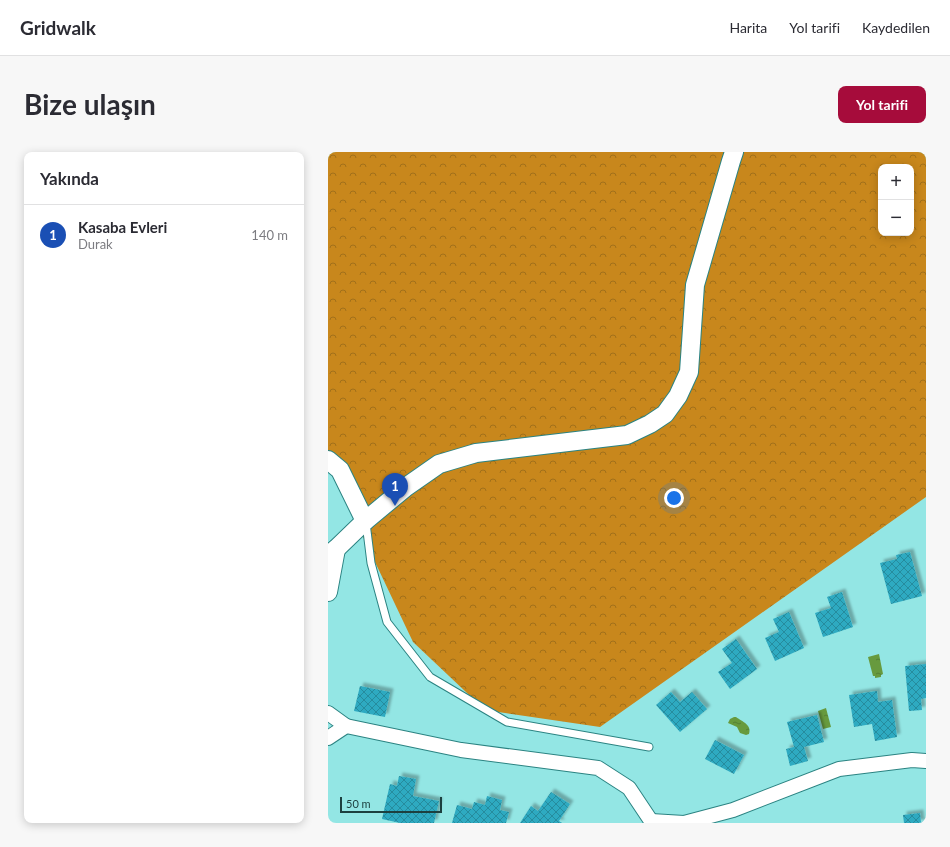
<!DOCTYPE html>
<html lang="tr">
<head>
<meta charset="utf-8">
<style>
	body { margin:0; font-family:Lato,sans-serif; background:#f7f7f7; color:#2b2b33 }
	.controls { position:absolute; right:12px; top:12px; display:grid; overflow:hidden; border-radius:8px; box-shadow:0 2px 10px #0003 }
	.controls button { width:36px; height:36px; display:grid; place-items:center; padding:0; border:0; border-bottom:1px solid #e1e1e2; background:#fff; color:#2b2b33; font:20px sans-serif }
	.scale { position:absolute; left:12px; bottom:10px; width:102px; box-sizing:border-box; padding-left:4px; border:2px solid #1c403f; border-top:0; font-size:11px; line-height:14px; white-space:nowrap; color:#1c403f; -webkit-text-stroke:3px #93e6e4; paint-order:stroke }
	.you { position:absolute; left:346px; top:346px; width:14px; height:14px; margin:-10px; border:3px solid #fff; border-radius:50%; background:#1a73e8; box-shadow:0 0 0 6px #1a73e833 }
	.badge { display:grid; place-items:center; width:26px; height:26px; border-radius:50%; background:#a60c3b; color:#fff; font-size:13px; font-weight:700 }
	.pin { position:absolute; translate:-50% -33px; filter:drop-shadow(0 1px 2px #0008) }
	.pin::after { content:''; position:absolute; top:21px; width:14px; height:12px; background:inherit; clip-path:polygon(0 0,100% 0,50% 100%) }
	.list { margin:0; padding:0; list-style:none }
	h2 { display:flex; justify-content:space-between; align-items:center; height:52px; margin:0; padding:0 16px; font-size:17px }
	h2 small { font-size:13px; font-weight:400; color:#7c7c81 }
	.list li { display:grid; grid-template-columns:26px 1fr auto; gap:12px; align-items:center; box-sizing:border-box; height:60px; padding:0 16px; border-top:1px solid #e1e1e2 }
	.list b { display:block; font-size:15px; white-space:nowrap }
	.list p { margin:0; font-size:13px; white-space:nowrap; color:#7c7c81 }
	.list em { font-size:13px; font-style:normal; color:#7c7c81 }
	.map { position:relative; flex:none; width:598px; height:671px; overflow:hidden; border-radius:8px }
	header { display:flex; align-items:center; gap:24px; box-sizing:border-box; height:56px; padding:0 20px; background:#fff; border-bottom:1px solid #e1e1e2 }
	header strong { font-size:19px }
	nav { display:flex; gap:22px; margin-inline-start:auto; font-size:14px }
	.intro { display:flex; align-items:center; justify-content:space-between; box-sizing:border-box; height:96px; padding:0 24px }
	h1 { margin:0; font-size:28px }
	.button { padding:10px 18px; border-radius:8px; background:#a60c3b; color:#fff; font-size:14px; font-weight:700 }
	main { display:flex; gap:24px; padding:0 24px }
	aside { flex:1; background:#fff; border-radius:8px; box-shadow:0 2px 10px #0003 }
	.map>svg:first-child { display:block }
</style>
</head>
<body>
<header>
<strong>Gridwalk</strong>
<nav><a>Harita</a><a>Yol tarifi</a><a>Kaydedilen</a></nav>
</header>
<div class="intro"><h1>Bize ulaşın</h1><a class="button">Yol tarifi</a></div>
<main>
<aside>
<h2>Yakında<small></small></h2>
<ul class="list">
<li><span class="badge" style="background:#1a4fb4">1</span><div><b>Kasaba Evleri</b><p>Durak</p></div><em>140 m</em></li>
</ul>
</aside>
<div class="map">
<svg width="598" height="671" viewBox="0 0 598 671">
	<defs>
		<pattern id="forest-crowns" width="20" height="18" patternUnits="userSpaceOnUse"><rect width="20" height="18" fill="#c8871c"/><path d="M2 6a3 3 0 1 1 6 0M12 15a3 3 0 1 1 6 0" fill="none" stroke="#a2701a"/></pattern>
		<pattern id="water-ripples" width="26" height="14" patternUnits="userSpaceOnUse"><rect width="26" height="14" fill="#679a3e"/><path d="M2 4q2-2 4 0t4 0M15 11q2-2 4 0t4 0" fill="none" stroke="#547f35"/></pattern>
		<pattern id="building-cross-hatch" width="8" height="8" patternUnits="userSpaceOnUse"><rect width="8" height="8" fill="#2eaac1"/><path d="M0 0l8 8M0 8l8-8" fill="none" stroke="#268c9e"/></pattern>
		<filter id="shadow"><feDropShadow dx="3.5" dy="-3.5" stdDeviation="1" flood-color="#0004"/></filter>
	</defs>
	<rect width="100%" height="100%" fill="#93e6e4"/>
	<path fill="url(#forest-crowns)" fill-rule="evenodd" d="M0,0H598V345L272,575L157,558L85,490L0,311ZM553,15H583V81H553Z"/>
	<g fill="url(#water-ripples)">
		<polygon points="551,502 555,522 553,523 553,525 547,526 547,524 545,524 540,505"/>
		<polygon points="498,556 503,575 495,577 490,559"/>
		<path d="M406,565H408C415,570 424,573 421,582L418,583L412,581L409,575L400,571L402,567Z"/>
	</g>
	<g fill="url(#building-cross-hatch)" filter="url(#shadow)">
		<polygon points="582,400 594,444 563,452 552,411 569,407 568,403"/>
		<polygon points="514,440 525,475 495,485 487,461 503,456 499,445"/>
		<polygon points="461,460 476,496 447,509 437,486 451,480 445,467"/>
		<polygon points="408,487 429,517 402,537 390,520 404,511 394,497"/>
		<polygon points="598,512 598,546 593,547 594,558 581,559 577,514"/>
		<polygon points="32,534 62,540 57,565 26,559"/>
		<polygon points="549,539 550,550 564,548 569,585 547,589 544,572 526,575 521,543"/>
		<polygon points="343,540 352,550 364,540 379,557 352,580 328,553"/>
		<polygon points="489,563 496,590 476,595 480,609 462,614 458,597 466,595 459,570"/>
		<polygon points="387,588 416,603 406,622 377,607"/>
		<polygon points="71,624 88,627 85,644 111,649 106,671 72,671 54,667 62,632 69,634"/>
		<polygon points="223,640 242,652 231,669 234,671 192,671 203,654 210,659"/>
		<polygon points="159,644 174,648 172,658 181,660 178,671 124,671 129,653 144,657 146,650 157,653"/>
		<polygon points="592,661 593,670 598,669 598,671 576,671 575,663"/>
	</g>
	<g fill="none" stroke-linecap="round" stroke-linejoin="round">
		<g stroke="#2b8382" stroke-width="9">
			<polyline id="service" points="38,371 43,411 59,470 102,525 179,570 321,595"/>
		</g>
		<g stroke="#2b8382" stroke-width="16">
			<g id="minor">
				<polyline points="0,561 18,574 0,586"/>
				<polyline points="18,574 133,598 270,616 301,636 323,669 323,671"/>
				<polyline points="323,669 356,671 405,658 511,617 584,608 598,609"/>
			</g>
		</g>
		<g stroke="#2b8382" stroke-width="20">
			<g id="tertiary">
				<polyline points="0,308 12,318 37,369"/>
				<polyline points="0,403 8,397 37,369 78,335 111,312 148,301 299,283 322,272 337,262 350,244 361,220 367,133 403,9 406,0"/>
				<polyline points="0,440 8,397"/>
			</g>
		</g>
		<use href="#service" stroke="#fff" stroke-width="7"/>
		<use href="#minor" stroke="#fff" stroke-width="14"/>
		<use href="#tertiary" stroke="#fff" stroke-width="18"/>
	</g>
</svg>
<div class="controls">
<button>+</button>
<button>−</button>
</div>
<div class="scale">50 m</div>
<div class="you"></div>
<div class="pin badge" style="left:67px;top:354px;background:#1a4fb4">1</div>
</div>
</main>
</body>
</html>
